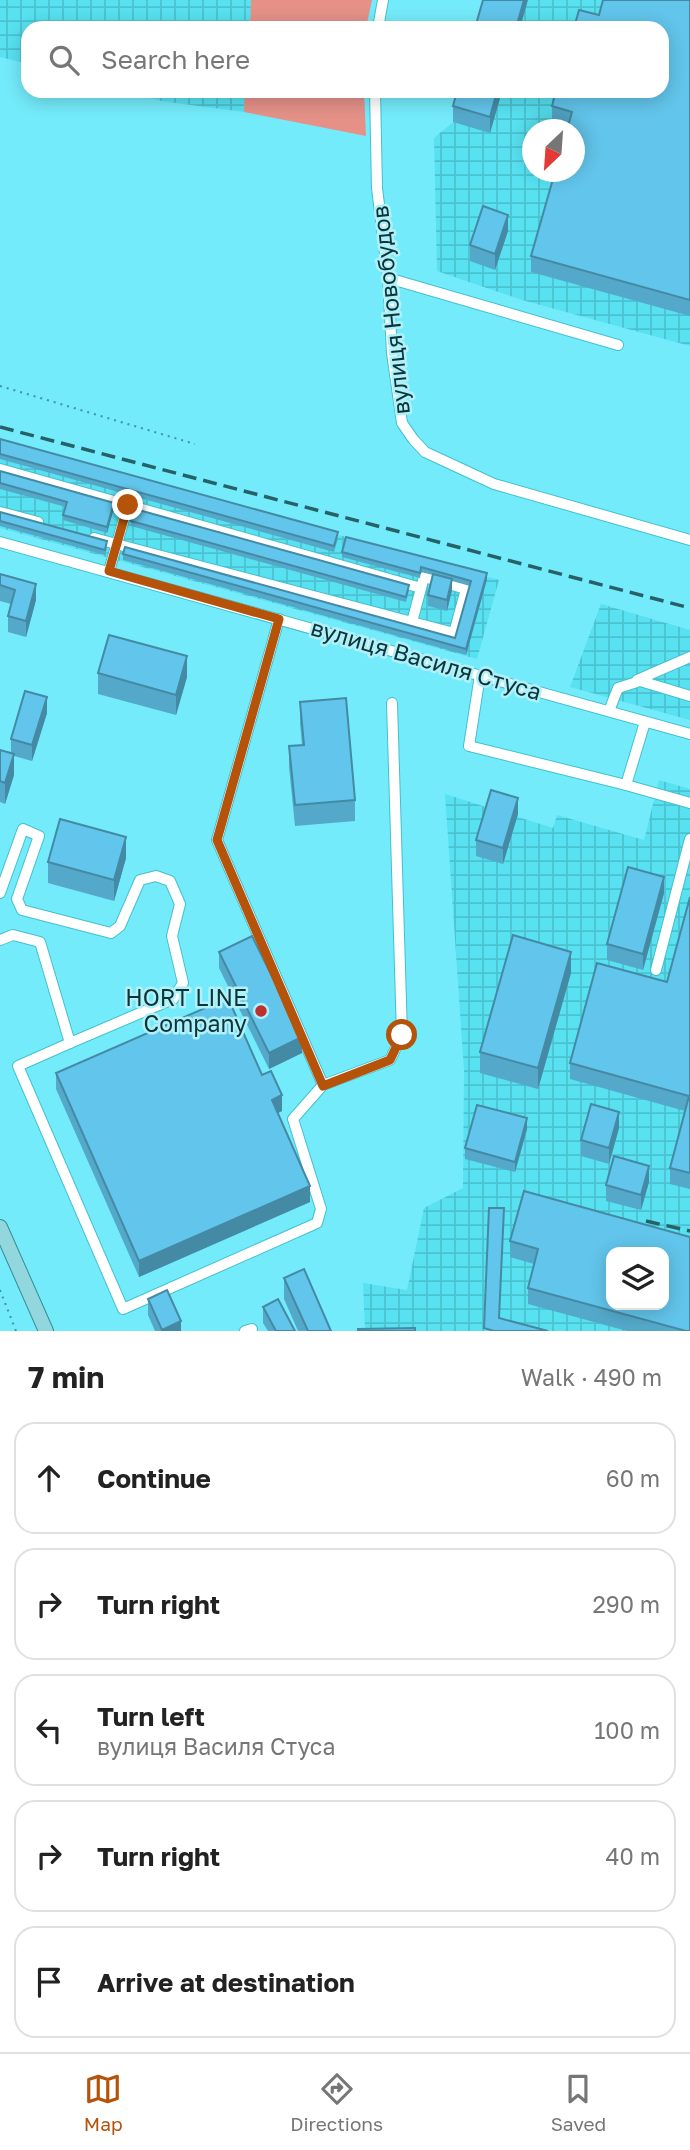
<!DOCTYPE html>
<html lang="en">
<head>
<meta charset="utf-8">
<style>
	body { margin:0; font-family:"Golos Text",sans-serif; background:#f2f2f2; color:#222 }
	.controls { position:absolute; right:21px; bottom:21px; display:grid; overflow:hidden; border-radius:14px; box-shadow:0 4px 18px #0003 }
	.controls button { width:63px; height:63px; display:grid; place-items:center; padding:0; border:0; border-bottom:2px solid #e0e0e0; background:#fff; color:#222; font:35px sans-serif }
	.compass { position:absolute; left:522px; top:119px; width:63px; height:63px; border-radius:50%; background:#fff; box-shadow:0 4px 18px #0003; rotate:205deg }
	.stop { position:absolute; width:21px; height:21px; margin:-16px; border:5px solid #b45309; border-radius:50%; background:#fff }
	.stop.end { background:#b45309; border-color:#fff; box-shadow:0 2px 7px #0008 }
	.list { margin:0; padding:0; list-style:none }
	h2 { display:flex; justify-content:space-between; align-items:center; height:91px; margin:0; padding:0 28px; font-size:30px }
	h2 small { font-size:23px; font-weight:400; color:#767676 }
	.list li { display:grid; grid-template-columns:46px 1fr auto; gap:21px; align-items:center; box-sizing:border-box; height:112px; margin:0 14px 14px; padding:0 14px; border:2px solid #e0e0e0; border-radius:21px }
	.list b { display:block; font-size:26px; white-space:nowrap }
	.list p { margin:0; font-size:23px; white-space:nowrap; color:#767676 }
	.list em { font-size:23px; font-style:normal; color:#767676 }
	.icon { flex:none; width:38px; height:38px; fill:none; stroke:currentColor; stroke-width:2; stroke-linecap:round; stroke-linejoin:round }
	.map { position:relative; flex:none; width:690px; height:1331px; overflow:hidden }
	.search { position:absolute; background:#fff; box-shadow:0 4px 18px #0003; left:21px; right:21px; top:21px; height:77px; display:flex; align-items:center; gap:18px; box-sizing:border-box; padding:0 24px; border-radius:21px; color:#767676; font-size:26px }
	.sheet { height:721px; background:#fff }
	nav { display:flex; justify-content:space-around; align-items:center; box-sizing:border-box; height:98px; border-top:2px solid #e0e0e0; background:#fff; font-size:19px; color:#767676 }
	nav a { display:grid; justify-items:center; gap:4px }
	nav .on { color:#b45309 }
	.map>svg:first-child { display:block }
</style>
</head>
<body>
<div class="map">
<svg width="690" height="1331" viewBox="0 0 690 1331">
	<defs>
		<pattern id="industrial-grid" width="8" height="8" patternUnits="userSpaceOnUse" patternTransform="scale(1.75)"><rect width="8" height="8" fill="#57e1f1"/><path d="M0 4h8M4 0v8" fill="none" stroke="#4bc2cf"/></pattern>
	</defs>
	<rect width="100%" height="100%" fill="#74ebfa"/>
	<g fill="url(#industrial-grid)" fill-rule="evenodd">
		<polygon points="0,0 251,0 250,28 28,28 28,64 0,57"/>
		<path d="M488,0H690V346L522,300L437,271L434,138L453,122L461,91H662V28H480ZM532,130H574V172H532Z"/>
		<polygon points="126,91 245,91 244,112 161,101"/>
		<polygon points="0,440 499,580 477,659 0,528"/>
		<polygon points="601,604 690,630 690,720 570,687"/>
		<path d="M659,780L690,789V1331H365L363,1283L407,1290L424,1208L463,1188L464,1070L445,794L553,828L557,815L644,840ZM611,1252H664V1305H611Z"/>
	</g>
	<g fill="#e59188">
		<polygon points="251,0 372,0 366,28 250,28"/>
		<polygon points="245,91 364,91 366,136 244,112"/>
	</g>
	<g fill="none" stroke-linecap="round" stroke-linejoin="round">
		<g stroke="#43c0cf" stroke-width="12">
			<g id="minor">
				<polyline points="378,28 383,0"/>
				<polyline points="375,91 377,188 388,278 392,353 402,423 413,439 425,452 494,484 690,540"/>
				<polyline points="388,278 618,345"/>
				<polyline points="0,469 128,505 109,571"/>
				<polyline points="128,505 421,588"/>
				<polyline points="0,512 38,522"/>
				<polyline points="94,538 116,544 412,622 454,633 466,589 424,577 412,622"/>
				<polyline points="0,542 690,734"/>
				<polyline points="279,619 217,840 323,1085"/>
				<polyline points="690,657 637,680 690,696"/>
				<polyline points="480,675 469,746 626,785 645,722"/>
				<polyline points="609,711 618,688 637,682"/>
				<polyline points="626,785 690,803"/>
				<polyline points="0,893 23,829 39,836 17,899 22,910 111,933 120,926 140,880 156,876 170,881 180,904 172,936 183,983 173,999 70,1043 40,942 13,935 0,940"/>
				<polyline points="656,970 690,839"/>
				<polyline points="70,1043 18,1066 123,1309 317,1223 321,1209 293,1119 323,1085 390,1060 402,1035 392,703"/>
				<polyline points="245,1331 252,1329"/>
			</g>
		</g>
		<g stroke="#348c96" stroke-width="16">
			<polyline id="major" points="0,1227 46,1331"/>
		</g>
		<g stroke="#41929c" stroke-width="2" stroke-dasharray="2 5" stroke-linecap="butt">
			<polyline points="0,386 195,444"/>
			<polyline points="0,1290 16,1331"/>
		</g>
		<use href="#minor" stroke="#fff" stroke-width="10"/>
		<use href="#major" stroke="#92d6de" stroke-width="14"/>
		<g stroke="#266168" stroke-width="3.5" stroke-dasharray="14 7" stroke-linecap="butt">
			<polyline points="0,427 690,608"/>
			<polyline points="646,1221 690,1231"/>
		</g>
	</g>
	<g fill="#54a9ca">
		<polygon points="690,0 690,316 531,272 531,256 568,127 552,122 552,106 599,15"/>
		<polygon points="502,91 490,133 453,122 453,106"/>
		<polygon points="508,231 495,270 470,261 470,245"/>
		<polygon points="0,439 338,538 334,552 0,459"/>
		<polygon points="0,471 114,508 107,533 63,520 63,515 66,507 0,489"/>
		<polygon points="0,512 107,547 105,555 0,526"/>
		<polygon points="131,521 409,590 406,602 131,526"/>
		<polygon points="342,552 487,579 466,655 123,560 123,554 455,638 470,586 452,581 452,590 447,611 428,606 428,595 433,575 421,572 420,578 342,557"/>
		<polygon points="0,574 36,600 26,637 8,632 8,616 11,604 0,601"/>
		<polygon points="98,673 187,677 176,715 98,694"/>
		<polygon points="300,702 355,800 355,821 295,826 289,767 289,746 302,745 300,723"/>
		<polygon points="47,713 32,761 14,756 14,775 5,804 0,802 0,750 11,753 11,739"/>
		<polygon points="518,814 503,864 476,856 476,840"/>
		<polygon points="126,858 114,901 48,883 48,862"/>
		<polygon points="664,893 643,970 607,960 607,944"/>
		<polygon points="690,897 690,1189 670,1184 670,1168 685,1111 570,1079 570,1063 667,982"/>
		<polygon points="219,952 302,1053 269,1069 219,968"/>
		<polygon points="571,973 538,1089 480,1073 480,1052"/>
		<polygon points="56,1073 262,1075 282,1111 278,1113 310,1202 139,1277 56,1089"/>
		<polygon points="619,1128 609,1164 581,1156 581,1140"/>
		<polygon points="527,1129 515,1172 465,1159 465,1148"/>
		<polygon points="649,1182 641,1210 606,1201 606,1185"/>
		<polygon points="524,1191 690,1331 627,1331 528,1304 528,1288 534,1264 510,1257 510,1241"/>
		<polygon points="284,1278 331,1331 298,1331 284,1299"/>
		<polygon points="148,1299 181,1331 155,1331 148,1315"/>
		<polygon points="263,1307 295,1331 268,1331 263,1323"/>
	</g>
	<g fill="#458aa4">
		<polygon points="524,0 528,0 520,28 516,28"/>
		<polygon points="497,91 502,91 490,133 490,117"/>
		<polygon points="508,215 508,231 495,270 495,254"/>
		<polygon points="114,503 114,508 107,533 107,527"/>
		<polygon points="487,573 487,579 466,655 466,649"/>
		<polygon points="452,579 452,590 447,611 447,600"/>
		<polygon points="36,584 36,600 26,637 26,621"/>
		<polygon points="187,656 187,677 176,715 176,695"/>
		<polygon points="47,697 47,713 32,761 32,745"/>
		<polygon points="14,754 14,775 5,804 5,783"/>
		<polygon points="518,798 518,814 503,864 503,848"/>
		<polygon points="126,837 126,858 114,901 114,880"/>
		<polygon points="664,877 664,893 643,970 643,954"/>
		<polygon points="571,952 571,973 538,1089 538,1068"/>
		<polygon points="302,1037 302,1053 269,1069 269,1053"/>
		<polygon points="282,1095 282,1111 272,1116 272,1100"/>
		<polygon points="619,1112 619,1128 609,1164 609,1148"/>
		<polygon points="527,1118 527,1129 515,1172 515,1162"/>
		<polygon points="649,1166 649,1182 641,1210 641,1195"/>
		<polygon points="310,1186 310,1202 139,1277 139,1261"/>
		<polygon points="181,1321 181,1331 162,1331 162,1330"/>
	</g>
	<g fill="#62c5eb" stroke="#458aa4" stroke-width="2" fill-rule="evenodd">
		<polygon points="483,0 524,0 516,28 475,28"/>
		<polygon points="603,0 690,0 690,300 531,256 555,172 575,172 575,130 567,130 572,112 552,106 556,91 662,91 662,28 574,28 579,10 599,15"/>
		<polygon points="457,91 497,91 490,117 453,106"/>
		<polygon points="483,206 508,215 495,254 470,245"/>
		<polygon points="0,439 338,532 334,546 0,454"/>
		<polygon points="0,471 114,503 107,527 63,515 67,502 0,483"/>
		<polygon points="135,509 409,585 406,597 131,521"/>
		<polygon points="0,512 107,541 105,550 0,521"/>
		<polygon points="346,537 487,573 466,649 123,554 125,547 455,638 471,581 421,567 420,573 342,552"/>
		<polygon points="0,574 36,584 26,621 8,616 15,590 0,585"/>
		<polygon points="433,574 452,579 447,600 428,595"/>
		<polygon points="109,635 187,656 176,695 98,673"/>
		<polygon points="25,691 47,697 32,745 11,739"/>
		<polygon points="346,698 355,800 295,805 289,746 304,745 300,702"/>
		<polygon points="0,750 14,754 5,783 0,781"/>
		<polygon points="491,790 518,798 503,848 476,840"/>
		<polygon points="60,819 126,837 114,880 48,862"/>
		<polygon points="628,867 664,877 643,954 607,944"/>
		<polygon points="690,897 690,1173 670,1168 689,1096 570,1063 597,963 667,982"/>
		<polygon points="513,935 571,952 538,1068 480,1052"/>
		<polygon points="252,936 302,1037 269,1053 219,952"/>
		<polygon points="228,998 262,1075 271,1071 282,1095 272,1100 310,1186 139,1261 56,1073"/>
		<polygon points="591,1104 619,1112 609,1148 581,1140"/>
		<polygon points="477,1105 527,1118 515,1162 465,1148"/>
		<polygon points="614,1156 649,1166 641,1195 606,1185"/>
		<path d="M524,1191L690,1237V1331H686L528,1288L538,1249L510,1241ZM611,1252H664V1305H611Z"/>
		<polygon points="489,1208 504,1208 499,1318 548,1331 494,1331 484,1328"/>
		<polygon points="304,1269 331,1331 308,1331 284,1278"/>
		<polygon points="167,1290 181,1321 162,1330 148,1299"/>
		<polygon points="278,1299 295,1331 276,1331 263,1307"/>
		<polygon points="415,1328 415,1331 358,1331 358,1329"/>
	</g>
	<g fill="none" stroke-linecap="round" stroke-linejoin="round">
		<polyline stroke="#b45309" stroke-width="9" points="128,505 109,571 279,619 217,840 323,1086 390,1060 402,1035"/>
	</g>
	<circle fill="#be2f2f" stroke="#b0f1f9" stroke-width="2.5" cx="261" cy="1011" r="7"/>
	<g text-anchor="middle" stroke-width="5" stroke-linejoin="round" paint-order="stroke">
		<g font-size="23" fill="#0c3439" stroke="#b0f1f9">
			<text transform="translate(391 310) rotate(-96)" y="8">вулиця Новобудов</text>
			<text transform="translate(426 660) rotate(16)" y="8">вулиця Василя Стуса</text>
		</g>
		<g font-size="23" fill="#0c3439" stroke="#b0f1f9" text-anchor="end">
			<text x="247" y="1006">HORT LINE<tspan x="247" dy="26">Company</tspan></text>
		</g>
	</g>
</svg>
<div class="controls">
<button><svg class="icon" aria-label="layers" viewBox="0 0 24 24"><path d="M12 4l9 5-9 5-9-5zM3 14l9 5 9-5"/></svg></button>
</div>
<svg class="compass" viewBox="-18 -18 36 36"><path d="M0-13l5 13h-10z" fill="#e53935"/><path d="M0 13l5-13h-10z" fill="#767676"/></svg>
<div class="stop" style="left:402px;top:1035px"></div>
<div class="stop end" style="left:128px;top:505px"></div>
<div class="search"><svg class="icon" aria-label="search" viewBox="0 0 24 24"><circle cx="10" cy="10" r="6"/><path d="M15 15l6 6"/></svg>Search here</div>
</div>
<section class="sheet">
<h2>7 min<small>Walk · 490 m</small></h2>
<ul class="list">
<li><svg class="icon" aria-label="ahead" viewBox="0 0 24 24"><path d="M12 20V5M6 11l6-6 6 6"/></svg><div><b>Continue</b></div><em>60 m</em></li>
<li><svg class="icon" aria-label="right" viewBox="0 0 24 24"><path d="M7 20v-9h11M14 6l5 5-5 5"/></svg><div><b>Turn right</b></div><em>290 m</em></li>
<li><svg class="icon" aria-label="left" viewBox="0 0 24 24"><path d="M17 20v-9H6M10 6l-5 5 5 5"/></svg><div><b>Turn left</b><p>вулиця Василя Стуса</p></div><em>100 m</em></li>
<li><svg class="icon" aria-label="right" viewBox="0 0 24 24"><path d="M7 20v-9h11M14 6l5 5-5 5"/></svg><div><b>Turn right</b></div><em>40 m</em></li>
<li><svg class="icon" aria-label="arrive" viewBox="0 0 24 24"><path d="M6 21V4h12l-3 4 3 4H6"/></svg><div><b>Arrive at destination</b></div></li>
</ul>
</section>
<nav>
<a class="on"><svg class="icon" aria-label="map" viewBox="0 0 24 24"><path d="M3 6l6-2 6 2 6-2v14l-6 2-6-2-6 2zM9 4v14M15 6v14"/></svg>Map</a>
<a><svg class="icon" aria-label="directions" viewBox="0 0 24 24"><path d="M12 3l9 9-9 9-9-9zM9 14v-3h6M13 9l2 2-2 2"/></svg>Directions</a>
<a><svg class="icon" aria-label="saved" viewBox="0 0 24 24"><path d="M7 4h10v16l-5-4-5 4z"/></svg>Saved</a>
</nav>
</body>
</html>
